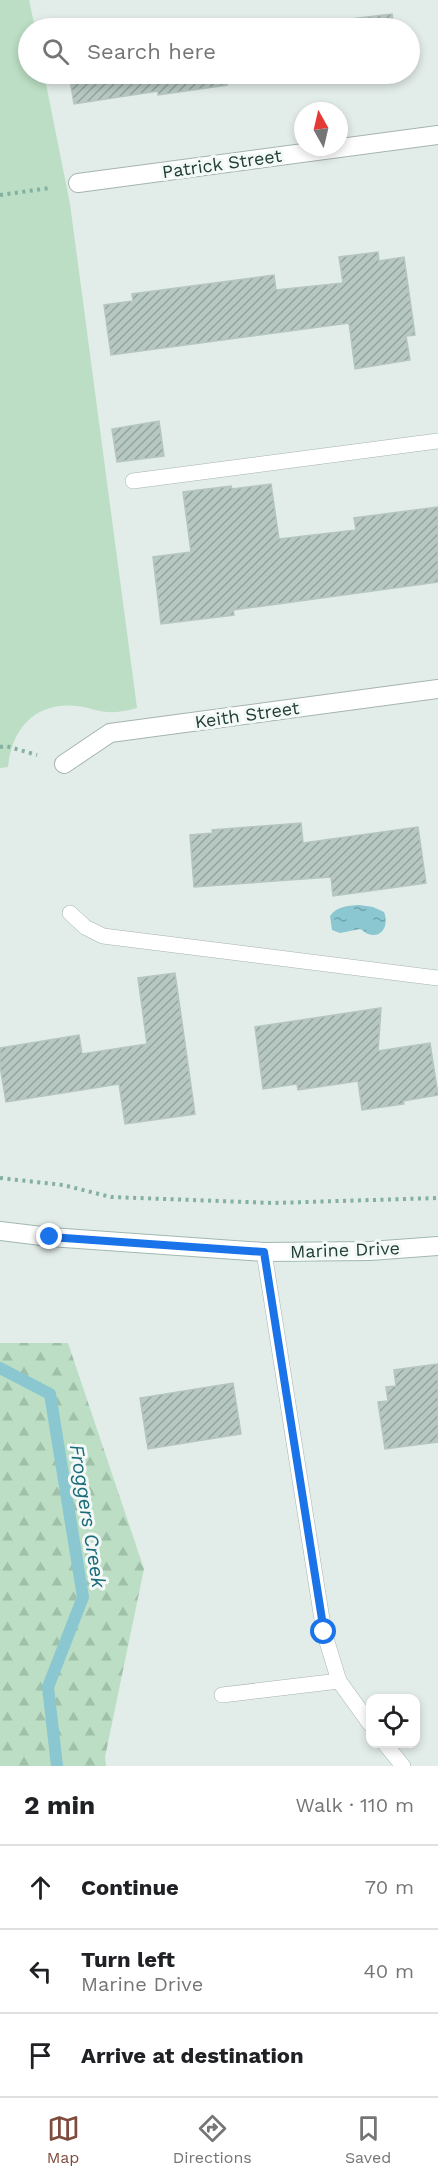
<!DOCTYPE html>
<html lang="en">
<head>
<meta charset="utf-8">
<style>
	body { margin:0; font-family:"Work Sans",sans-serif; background:#f2f2f2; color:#202124 }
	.controls { position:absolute; right:18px; bottom:18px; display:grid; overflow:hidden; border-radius:12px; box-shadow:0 3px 9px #0003 }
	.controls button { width:54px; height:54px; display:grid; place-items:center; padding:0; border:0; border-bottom:2px solid #e0e0e0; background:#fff; color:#202124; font:30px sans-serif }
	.compass { position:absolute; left:294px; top:102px; width:54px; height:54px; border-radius:50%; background:#fff; box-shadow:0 3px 9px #0003; rotate:352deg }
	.stop { position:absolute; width:18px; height:18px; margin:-14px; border:4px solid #1a73e8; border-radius:50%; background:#fff }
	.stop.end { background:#1a73e8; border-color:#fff; box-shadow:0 2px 6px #0008 }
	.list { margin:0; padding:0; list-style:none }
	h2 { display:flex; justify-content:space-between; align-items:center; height:78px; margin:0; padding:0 24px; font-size:26px }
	h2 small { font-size:20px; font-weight:400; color:#757577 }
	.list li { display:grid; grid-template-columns:39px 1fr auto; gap:18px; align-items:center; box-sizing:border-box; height:84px; padding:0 24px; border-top:2px solid #e0e0e0 }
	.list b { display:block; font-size:22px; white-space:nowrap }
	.list p { margin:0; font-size:20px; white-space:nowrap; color:#757577 }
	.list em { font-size:20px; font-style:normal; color:#757577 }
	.icon { flex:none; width:33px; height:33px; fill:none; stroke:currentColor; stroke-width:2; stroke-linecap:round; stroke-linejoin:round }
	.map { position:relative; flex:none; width:438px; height:1766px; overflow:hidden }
	.search { position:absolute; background:#fff; box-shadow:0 3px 9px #0003; left:18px; right:18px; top:18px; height:66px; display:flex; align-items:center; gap:15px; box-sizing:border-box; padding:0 21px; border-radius:33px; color:#757577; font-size:22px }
	.sheet { height:330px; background:#fff }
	nav { display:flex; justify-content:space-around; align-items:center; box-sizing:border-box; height:84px; border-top:2px solid #e0e0e0; background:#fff; font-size:16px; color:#757577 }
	nav a { display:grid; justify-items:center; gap:3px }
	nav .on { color:#7e4b3d }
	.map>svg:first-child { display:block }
</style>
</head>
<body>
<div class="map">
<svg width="438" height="1766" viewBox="0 0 438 1766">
	<defs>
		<pattern id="forest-firs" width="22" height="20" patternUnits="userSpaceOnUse" patternTransform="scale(1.5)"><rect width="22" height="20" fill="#bbdec4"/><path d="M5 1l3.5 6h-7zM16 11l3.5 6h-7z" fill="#a0c0a9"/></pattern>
		<pattern id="water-ripples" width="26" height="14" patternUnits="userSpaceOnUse" patternTransform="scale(1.5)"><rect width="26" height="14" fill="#8ac7d1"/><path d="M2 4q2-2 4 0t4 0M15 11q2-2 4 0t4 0" fill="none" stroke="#70a3aa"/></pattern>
		<pattern id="building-hatch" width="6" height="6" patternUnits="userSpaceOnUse" patternTransform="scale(1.5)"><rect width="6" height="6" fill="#b7c7c1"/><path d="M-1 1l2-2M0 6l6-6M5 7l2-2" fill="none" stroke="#94a39e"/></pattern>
	</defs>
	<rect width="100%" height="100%" fill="#e2ece8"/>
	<polygon fill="url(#forest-firs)" points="0,1343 68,1343 144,1569 105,1757 106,1766 0,1766"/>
	<path fill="#bbdec4" d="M0,0H29L35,28H28V74H44L70,204L137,708C128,710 118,713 109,712C98,712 88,707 77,706C35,702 12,728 8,767L0,768Z"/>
	<path fill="url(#water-ripples)" d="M359,905L373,907L384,912C389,924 383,939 368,934C365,933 363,930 360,929L340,933L332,930L330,916C337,906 347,906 359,905Z"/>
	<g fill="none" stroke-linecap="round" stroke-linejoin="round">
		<polyline stroke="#8ac7d1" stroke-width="12" points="0,1368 50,1394 83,1597 48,1687 57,1766"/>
	</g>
	<g fill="url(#building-hatch)" stroke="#b5c6bf" stroke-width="1.5">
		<polygon points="392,14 394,28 244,28 307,21 307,24"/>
		<polygon points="69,74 295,74 227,81 227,85 158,95 158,91 74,104"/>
		<polygon points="378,252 379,261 404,257 415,335 406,336 410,360 355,369 349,323 111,355 104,305 133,301 132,294 274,275 276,290 343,283 339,257"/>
		<polygon points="159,421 164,456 117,462 112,429"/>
		<polygon points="271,484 279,539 356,530 354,518 438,507 438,582 233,610 234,615 161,624 153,557 191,552 183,492 231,486 232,489"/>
		<polygon points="301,823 303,843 418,827 426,883 333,896 331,877 194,887 190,835 213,833 212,830"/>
		<polygon points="175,973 195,1114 125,1124 119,1084 6,1102 0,1066 0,1048 79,1035 82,1054 147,1044 138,978"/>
		<polygon points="381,1008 378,1051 430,1043 438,1095 403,1101 404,1104 362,1110 358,1081 298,1090 297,1084 263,1089 255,1027"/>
		<polygon points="438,1364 438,1442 385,1449 378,1402 388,1401 386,1387 396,1386 394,1370"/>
		<polygon points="233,1383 241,1434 148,1449 140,1398"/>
	</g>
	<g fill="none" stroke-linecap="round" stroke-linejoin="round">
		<g stroke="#a5b4af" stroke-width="16">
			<g id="lane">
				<polyline points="133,481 438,441"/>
				<polyline points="70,913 85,927 103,936 438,978"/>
				<polyline points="264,1252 324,1632 339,1681 370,1724"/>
				<polyline points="222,1695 339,1681"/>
				<polyline points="385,1744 403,1766"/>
			</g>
		</g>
		<g stroke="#a5b4af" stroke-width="20">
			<g id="street">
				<polyline points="78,183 438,135"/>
				<polyline points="64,764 110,733 438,689"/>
			</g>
		</g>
		<g stroke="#a0b8b0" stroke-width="20">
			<polyline id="secondary" points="0,1231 50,1237 264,1252 370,1251 438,1246"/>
		</g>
		<g stroke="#83b0a1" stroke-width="4" stroke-dasharray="3 4.5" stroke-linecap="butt">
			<polyline points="0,195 50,188"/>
			<polyline points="0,747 6,746 37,755"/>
			<polyline points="0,1178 63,1185 111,1197 273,1203 438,1198"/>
		</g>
		<use href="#lane" stroke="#fff" stroke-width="15"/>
		<use href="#street" stroke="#fff" stroke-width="18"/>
		<use href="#secondary" stroke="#fff" stroke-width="18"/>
	</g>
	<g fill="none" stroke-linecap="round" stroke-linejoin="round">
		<polyline stroke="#1a73e8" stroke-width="8" points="50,1237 264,1252 324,1632"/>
	</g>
	<g text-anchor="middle" stroke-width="6" stroke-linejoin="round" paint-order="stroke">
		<g font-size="18" fill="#223e36" stroke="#f3f9f6">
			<text transform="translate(222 164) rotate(-8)" y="6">Patrick Street</text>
			<text transform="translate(247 715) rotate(-8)" y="6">Keith Street</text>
			<text transform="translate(345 1250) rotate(-2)" y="6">Marine Drive</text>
		</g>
		<g font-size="20" font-style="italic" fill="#1c6b7a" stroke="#f3f9f6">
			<text transform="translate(88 1516) rotate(81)" y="7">Froggers Creek</text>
		</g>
	</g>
</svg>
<div class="controls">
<button><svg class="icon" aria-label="locate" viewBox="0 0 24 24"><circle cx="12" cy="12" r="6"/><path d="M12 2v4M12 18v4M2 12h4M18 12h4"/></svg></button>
</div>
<svg class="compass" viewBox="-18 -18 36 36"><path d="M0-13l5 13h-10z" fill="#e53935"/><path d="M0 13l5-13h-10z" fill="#757577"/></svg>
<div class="stop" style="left:324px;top:1632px"></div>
<div class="stop end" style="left:50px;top:1237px"></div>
<div class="search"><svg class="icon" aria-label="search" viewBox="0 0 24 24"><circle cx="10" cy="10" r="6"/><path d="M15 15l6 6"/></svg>Search here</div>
</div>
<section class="sheet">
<h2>2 min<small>Walk · 110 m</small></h2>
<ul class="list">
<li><svg class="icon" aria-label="ahead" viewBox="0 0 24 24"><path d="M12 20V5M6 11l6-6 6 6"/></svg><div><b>Continue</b></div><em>70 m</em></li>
<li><svg class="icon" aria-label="left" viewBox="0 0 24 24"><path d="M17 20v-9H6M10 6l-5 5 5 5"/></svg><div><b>Turn left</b><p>Marine Drive</p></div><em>40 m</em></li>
<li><svg class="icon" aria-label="arrive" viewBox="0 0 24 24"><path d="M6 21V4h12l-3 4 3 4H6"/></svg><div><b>Arrive at destination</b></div></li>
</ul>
</section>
<nav>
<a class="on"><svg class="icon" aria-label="map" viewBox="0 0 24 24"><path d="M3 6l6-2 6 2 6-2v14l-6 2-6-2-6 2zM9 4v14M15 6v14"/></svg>Map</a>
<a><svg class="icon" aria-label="directions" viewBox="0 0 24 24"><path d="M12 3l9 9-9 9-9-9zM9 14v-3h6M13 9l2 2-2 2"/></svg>Directions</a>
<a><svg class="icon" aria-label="saved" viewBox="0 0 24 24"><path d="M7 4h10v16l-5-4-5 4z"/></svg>Saved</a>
</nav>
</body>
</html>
